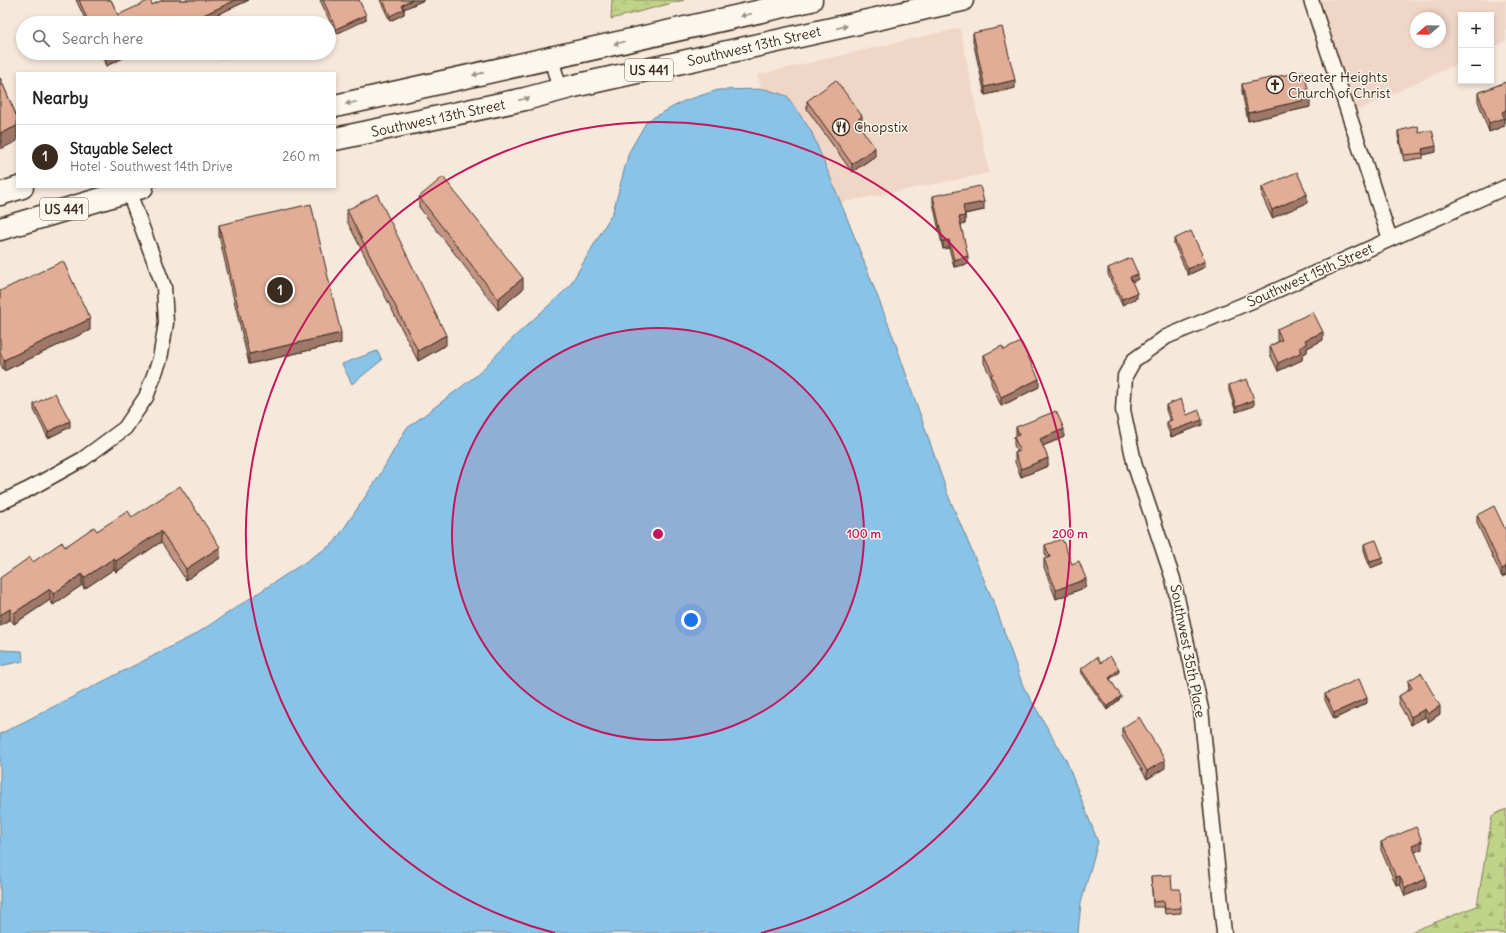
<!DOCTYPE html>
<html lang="en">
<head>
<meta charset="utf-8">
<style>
	body { margin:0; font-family:Delius,sans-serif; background:#f2f2f2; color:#222 }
	.controls { position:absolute; right:12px; top:12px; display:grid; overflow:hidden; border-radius:0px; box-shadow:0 2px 6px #0003 }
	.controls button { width:36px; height:36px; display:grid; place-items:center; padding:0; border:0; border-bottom:1px solid #e0e0e0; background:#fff; color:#222; font:20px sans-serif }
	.compass { position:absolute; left:1410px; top:12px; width:36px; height:36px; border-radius:50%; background:#fff; box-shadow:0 2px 6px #0003; rotate:250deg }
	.you { position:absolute; left:691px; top:620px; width:14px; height:14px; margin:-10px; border:3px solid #fff; border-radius:50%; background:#1a73e8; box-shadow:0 0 0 6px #1a73e833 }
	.badge { display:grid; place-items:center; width:26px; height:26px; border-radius:50%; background:#3b2a1e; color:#fff; font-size:13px; font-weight:700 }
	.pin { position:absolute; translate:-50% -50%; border:2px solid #fff; box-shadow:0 1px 4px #0006 }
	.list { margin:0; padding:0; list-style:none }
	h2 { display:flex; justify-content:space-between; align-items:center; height:52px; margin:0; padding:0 16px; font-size:17px }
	h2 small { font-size:13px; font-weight:400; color:#767676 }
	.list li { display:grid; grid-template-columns:26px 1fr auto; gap:12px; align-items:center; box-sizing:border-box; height:64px; padding:0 16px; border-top:1px solid #e0e0e0 }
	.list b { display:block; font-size:15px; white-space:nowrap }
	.list p { margin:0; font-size:13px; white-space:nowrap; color:#767676 }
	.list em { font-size:13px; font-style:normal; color:#767676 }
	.icon { flex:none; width:22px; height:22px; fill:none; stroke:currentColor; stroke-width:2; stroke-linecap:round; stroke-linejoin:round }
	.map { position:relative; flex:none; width:1506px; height:933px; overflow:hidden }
	.search { position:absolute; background:#fff; box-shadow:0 2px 6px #0003; left:16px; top:16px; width:320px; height:44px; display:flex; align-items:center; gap:10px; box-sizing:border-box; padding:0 14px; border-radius:22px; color:#767676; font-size:15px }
	.panel { position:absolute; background:#fff; box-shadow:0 2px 6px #0003; left:16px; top:72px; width:320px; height:116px; border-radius:0px }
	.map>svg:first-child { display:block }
</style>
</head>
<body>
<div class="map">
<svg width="1506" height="933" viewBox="0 0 1506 933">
	<defs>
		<pattern id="forest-firs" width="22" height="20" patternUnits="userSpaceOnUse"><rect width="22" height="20" fill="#c0d489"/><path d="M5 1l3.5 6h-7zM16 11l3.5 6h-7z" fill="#a6b676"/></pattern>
		<pattern id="wetland-marsh" width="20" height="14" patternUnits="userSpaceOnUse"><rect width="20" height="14" fill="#c0d489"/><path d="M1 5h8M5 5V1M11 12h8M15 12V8" fill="none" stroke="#a6b676"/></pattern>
	</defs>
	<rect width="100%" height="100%" fill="#f6e8db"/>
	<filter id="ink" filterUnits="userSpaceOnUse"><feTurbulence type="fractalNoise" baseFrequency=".025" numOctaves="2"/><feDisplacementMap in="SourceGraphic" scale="8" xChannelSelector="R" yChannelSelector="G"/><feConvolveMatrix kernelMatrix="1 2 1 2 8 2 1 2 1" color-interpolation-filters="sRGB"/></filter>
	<g filter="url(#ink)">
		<g fill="#f0d6c7" fill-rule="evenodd">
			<path d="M1317,0H1506V41L1491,48V15H1461V62L1350,114ZM1416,18H1440V42H1416Z"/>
			<polygon points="960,28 989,173 815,208 764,97 757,75"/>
		</g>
		<polygon fill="url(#forest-firs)" stroke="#7e7f54" points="1506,809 1506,933 1408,933 1477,906 1492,816"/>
		<polygon fill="url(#wetland-marsh)" stroke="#7e7f54" points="612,0 684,0 611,19"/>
		<g fill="#89c3e8" stroke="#6a8697">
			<polygon points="765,89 787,96 811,131 847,218 894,339 948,495 996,608 1023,686 1066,760 1098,842 1081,903 1078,933 0,933 0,734 196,634 334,543 378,478 406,429 477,375 514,337 569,287 613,212 629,152 647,121 684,101 718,90"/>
			<polygon points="377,351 382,360 352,384 342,364"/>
			<polygon points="0,650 22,651 23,661 0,666"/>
		</g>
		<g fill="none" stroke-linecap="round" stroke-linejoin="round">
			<g stroke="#3b2a1e" stroke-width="17">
				<g id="minor">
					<polyline points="1311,0 1390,239"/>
					<polyline points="550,54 560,90"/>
					<polyline points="0,503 29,489 83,459 125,428 146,397 160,359 166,323 164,287 127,187"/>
					<polyline points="1224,933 1201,709 1173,579 1135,466 1123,410 1125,376 1134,360 1166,337 1264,296 1506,187"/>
				</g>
			</g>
			<g stroke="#3b2a1e" stroke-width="25">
				<g id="primary">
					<polyline points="335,106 811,0"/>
					<polyline points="335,139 525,99 574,86 962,0"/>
					<polyline points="0,194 22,187"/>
					<polyline points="0,229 142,187"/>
				</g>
			</g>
			<use href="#minor" stroke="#fbf7ec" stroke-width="14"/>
			<use href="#primary" stroke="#fbf7ec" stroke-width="22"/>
		</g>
		<g fill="#c29582" stroke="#3b2a1e">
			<polygon points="76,0 111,0 118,15 152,5 163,0 249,0 199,23 87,23"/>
			<polygon points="320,0 359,0 366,20 336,34"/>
			<polygon points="380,0 424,0 404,9 404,14 390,21"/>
			<polygon points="973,33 1015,88 985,95 973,41"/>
			<polygon points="100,53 134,53 106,66"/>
			<polygon points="0,78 17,117 1,149 0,146"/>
			<polygon points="1506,82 1506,118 1504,119 1504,126 1489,132 1478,101 1478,93"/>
			<polygon points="1242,84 1310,107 1248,121 1242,92"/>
			<polygon points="807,101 862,125 860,126 875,156 852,172 807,109"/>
			<polygon points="1398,131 1419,133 1436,152 1423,155 1423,158 1404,161 1398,136"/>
			<polygon points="1262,187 1307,203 1272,218 1262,196"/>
			<polygon points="933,196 984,210 965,214 965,224 961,225 968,264 954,267 949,248 943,249 933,203"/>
			<polygon points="419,197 523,289 498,310 419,207"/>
			<polygon points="347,210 446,345 418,361 347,221"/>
			<polygon points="219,225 341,343 249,364 219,236"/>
			<polygon points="1174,239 1205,267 1188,275 1174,244"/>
			<polygon points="1108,268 1138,279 1132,282 1137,298 1122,305 1108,274"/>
			<polygon points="0,291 90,330 4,371 0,363"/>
			<polygon points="1277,329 1323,340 1307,348 1307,352 1302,355 1302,360 1278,371 1270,354 1270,346 1279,341 1277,338"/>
			<polygon points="1004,350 1039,387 1001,406 991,383 991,377 984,363 984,355"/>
			<polygon points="1229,385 1254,406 1236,412 1229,391"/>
			<polygon points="34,404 70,427 48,438 34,410"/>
			<polygon points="1166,405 1187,415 1202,425 1171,437 1167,427 1167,422 1170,421 1166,410"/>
			<polygon points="1016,427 1064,437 1043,446 1048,466 1021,477 1015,462 1015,453 1017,452 1014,445 1014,437 1016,436"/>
			<polygon points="1477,515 1506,531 1506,575 1502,577 1477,523"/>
			<polygon points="132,517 220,558 186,580 161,542 116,572 114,569 84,589 82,585 53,605 50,600 14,624 10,619 0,626 33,562 97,531"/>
			<polygon points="1364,544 1383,563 1370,568 1364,550"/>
			<polygon points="1045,545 1072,564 1086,587 1056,599 1044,567 1044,559 1047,558 1045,553"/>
			<polygon points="1101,663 1119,672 1110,679 1121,698 1107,710 1081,672 1081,669"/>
			<polygon points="1408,681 1440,714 1428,722 1425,717 1411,725 1399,704 1399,696 1409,690"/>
			<polygon points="1325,694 1367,703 1334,719 1325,700"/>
			<polygon points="1122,728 1165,768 1147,779 1122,736"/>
			<polygon points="1381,842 1422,849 1415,852 1426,887 1405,896 1400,884 1396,885 1381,850"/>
			<polygon points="1151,876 1172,889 1181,908 1181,913 1165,914 1164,907 1153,907"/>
		</g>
		<g fill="#9e796a" stroke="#3b2a1e">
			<polygon points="236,0 249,0 199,23 186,23"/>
			<polygon points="412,0 424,0 404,9 404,14 390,21 390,16 402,5"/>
			<polygon points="366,15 366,20 336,34 336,29"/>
			<polygon points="121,53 134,53 106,66 106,60"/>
			<polygon points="233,53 244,53 220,59 220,56"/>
			<polygon points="1015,80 1015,88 985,95 985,87"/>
			<polygon points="1310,99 1310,107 1248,121 1248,113"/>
			<polygon points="1506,110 1506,118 1504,119 1504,126 1489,132 1489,123 1502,112"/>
			<polygon points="862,116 862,125 856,129 856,121"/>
			<polygon points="17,126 17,141 1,149 1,133"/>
			<polygon points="1436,146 1436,152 1423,155 1422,149"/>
			<polygon points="875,148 875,156 852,172 852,164"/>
			<polygon points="1307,194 1307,203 1272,218 1272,210"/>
			<polygon points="984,202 984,210 963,214 963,206"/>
			<polygon points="965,216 965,224 959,225 959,217"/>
			<polygon points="949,240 949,248 943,249 943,241"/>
			<polygon points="968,256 968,264 954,267 954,260"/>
			<polygon points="1205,261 1205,267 1188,275 1188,269"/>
			<polygon points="1138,274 1138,279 1130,283 1130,277"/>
			<polygon points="523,278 523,289 498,310 498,299"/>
			<polygon points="1137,293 1137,298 1122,305 1122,299"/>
			<polygon points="90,319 90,330 4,371 4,360"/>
			<polygon points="1323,332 1323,340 1307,348 1307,352 1302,355 1302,360 1278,371 1278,363 1305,340"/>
			<polygon points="341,333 341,343 249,364 249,354"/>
			<polygon points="446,335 446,345 418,361 418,351"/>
			<polygon points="1039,379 1039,387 1001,406 1001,397"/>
			<polygon points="1254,400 1254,406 1236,412 1236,407"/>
			<polygon points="1202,420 1202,425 1171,437 1171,431"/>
			<polygon points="70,421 70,427 48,438 48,432"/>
			<polygon points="1064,429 1064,437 1040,447 1040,439"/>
			<polygon points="1048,458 1048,466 1021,477 1021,469"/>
			<polygon points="161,531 161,542 116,572 116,561"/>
			<polygon points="220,547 220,558 186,580 186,569"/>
			<polygon points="114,558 114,569 84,589 84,578"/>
			<polygon points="1383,558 1383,563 1370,568 1370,562"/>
			<polygon points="1506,567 1506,575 1502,577 1502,569"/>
			<polygon points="82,574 82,585 53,605 53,594"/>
			<polygon points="1086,579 1086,587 1056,599 1056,590"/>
			<polygon points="50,589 50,600 14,624 14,613"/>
			<polygon points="10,609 10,619 0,626 0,615"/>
			<polygon points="1119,669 1119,672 1109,680 1109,678"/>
			<polygon points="1121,696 1121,698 1107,710 1107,707"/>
			<polygon points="1367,698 1367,703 1334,719 1334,713"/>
			<polygon points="1440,706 1440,714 1428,722 1428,714"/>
			<polygon points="1425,709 1425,717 1411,725 1411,717"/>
			<polygon points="1165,760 1165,768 1147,779 1147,771"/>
			<polygon points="1422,841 1422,849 1412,853 1412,845"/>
			<polygon points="1400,876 1400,884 1396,885 1396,877"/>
			<polygon points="1426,879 1426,887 1405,896 1405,888"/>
		</g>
		<g fill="#e2ad97" stroke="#3b2a1e">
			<polygon points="79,0 111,0 118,15 150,0 152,5 163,0 236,0 186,23 89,23"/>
			<polygon points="323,0 359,0 366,15 336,29"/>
			<polygon points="383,0 412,0 402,5 404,9 390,16"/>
			<polygon points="270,19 271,23 254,23"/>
			<polygon points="1002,27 1015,80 985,87 973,33"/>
			<polygon points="103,53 121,53 106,60"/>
			<polygon points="219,53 233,53 220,56"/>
			<polygon points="1304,71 1310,99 1248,113 1242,84"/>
			<polygon points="0,78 17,117 17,126 1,133 0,131"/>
			<polygon points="836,80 862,116 856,121 875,148 852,164 807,101"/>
			<polygon points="1506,82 1506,110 1502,112 1504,118 1489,123 1478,93"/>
			<polygon points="1418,126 1419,133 1432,130 1436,146 1422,149 1423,153 1404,155 1398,131"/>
			<polygon points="1297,172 1307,194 1272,210 1262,187"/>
			<polygon points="443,177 523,278 498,299 419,197"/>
			<polygon points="980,186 984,202 963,206 965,216 959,217 968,256 954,260 949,240 943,241 933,196"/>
			<polygon points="377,194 446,335 418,351 347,210"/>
			<polygon points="311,204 341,333 249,354 219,225"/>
			<polygon points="1191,231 1205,261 1188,269 1174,239"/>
			<polygon points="1131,258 1138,274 1130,277 1137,293 1122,299 1108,268"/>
			<polygon points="63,261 90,319 4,360 0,352 0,291"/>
			<polygon points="1313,312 1323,332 1305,340 1307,344 1299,348 1302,352 1278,363 1270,346 1282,340 1277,329"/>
			<polygon points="1021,342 1039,379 1001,397 991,375 993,374 984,355 1002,346 1004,350"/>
			<polygon points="1247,379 1254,400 1236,407 1229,385"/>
			<polygon points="55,393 70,421 48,432 34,404"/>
			<polygon points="1181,399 1187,415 1199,410 1202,420 1171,431 1167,422 1172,420 1166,405"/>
			<polygon points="1056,411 1064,429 1040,439 1048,458 1021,469 1015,453 1020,451 1014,437 1019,435 1016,427"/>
			<polygon points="180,486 220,547 186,569 161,531 116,561 114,558 84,578 82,574 53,594 50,589 14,613 10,609 0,615 0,578 30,557 33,562 62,542 65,547 94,527 97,531 128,511 132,517"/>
			<polygon points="1494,506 1506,531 1506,567 1502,569 1477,515"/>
			<polygon points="1062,539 1072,564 1079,561 1086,579 1056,590 1044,559 1050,557 1045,545"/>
			<polygon points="1376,540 1383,558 1370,562 1364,544"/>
			<polygon points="1110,656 1119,669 1109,678 1121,696 1107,707 1081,669 1097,657 1101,663"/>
			<polygon points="1421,673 1440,706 1428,714 1425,709 1411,717 1399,696 1412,688 1408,681"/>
			<polygon points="1359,679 1367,698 1334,713 1325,694"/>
			<polygon points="1139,717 1165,760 1147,771 1122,728"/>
			<polygon points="1416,827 1422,841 1412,845 1426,879 1405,888 1400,876 1396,877 1381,842"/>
			<polygon points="1171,875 1172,889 1180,889 1181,908 1165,909 1164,901 1153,902 1151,876"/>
		</g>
		<defs><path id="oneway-solid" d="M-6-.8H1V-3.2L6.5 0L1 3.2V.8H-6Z"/></defs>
		<g fill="#9b9085">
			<use href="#oneway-solid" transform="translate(746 15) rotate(167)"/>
			<use href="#oneway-solid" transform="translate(842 27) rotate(-13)"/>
			<use href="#oneway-solid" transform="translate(619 43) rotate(167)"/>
			<use href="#oneway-solid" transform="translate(478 74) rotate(167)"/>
			<use href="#oneway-solid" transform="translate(524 99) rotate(-13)"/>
			<use href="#oneway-solid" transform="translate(351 103) rotate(168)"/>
		</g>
	</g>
	<circle cx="658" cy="534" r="206" fill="#c2185b" fill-opacity=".12"/>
	<g fill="none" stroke="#c2185b" stroke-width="2">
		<circle cx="658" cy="534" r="206"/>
		<path d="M555 933A412 412 0 1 1 761 933"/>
	</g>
	<defs>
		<g id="church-ring" transform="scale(0.9)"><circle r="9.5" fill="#fbf7ec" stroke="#3b2a1e" stroke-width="1.5"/><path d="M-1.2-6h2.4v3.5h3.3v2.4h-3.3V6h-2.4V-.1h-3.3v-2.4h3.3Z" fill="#3b2a1e"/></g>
		<g id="restaurant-ring" transform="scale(0.9)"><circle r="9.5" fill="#fbf7ec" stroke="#3b2a1e" stroke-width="1.5"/><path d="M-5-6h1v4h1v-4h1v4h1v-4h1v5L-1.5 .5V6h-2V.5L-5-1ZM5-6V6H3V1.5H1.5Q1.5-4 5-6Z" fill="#3b2a1e"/></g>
	</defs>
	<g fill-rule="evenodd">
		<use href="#church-ring" x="1275" y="85"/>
		<use href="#restaurant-ring" x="841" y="127"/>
	</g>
	<g text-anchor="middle" stroke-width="3" stroke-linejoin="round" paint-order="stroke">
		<g fill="#fbf7ec" stroke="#75685c" stroke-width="1">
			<rect x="625" y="59" width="48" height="22" rx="3"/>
			<rect x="40" y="198" width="48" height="22" rx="3"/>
		</g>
		<g font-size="13" font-weight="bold" fill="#3b2a1e">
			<text x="649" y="75">US 441</text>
			<text x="64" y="214">US 441</text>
		</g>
		<g font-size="14" fill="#3b2a1e" stroke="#fbf7ec">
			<text transform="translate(754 46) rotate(-13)" y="5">Southwest 13th Street</text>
			<text transform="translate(438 118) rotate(-12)" y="5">Southwest 13th Street</text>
			<text transform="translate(1310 275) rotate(-24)" y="5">Southwest 15th Street</text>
			<text transform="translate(1188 651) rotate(79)" y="5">Southwest 35th Place</text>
		</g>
		<g font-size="14" fill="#3b2a1e" stroke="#fbf7ec" text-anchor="start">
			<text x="1288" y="82">Greater Heights<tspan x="1288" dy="16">Church of Christ</tspan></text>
			<text x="854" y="132">Chopstix</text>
		</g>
	</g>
	<circle cx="658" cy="534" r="6" fill="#c2185b" stroke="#fbf7ec" stroke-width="2"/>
	<g font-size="12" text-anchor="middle" font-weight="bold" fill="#c2185b" stroke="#fbf7ec" stroke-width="3" stroke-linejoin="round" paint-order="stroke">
		<text x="864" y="538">100 m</text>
		<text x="1070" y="538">200 m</text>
	</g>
</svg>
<div class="controls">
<button>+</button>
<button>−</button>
</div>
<svg class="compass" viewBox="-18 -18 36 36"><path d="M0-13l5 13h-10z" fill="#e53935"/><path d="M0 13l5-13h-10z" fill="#767676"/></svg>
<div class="you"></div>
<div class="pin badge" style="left:280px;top:290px">1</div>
<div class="search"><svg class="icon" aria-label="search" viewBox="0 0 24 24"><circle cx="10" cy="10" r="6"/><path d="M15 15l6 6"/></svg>Search here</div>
<section class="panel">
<h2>Nearby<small></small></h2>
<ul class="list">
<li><span class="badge">1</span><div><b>Stayable Select</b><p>Hotel · Southwest 14th Drive</p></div><em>260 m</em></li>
</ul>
</section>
</div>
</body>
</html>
